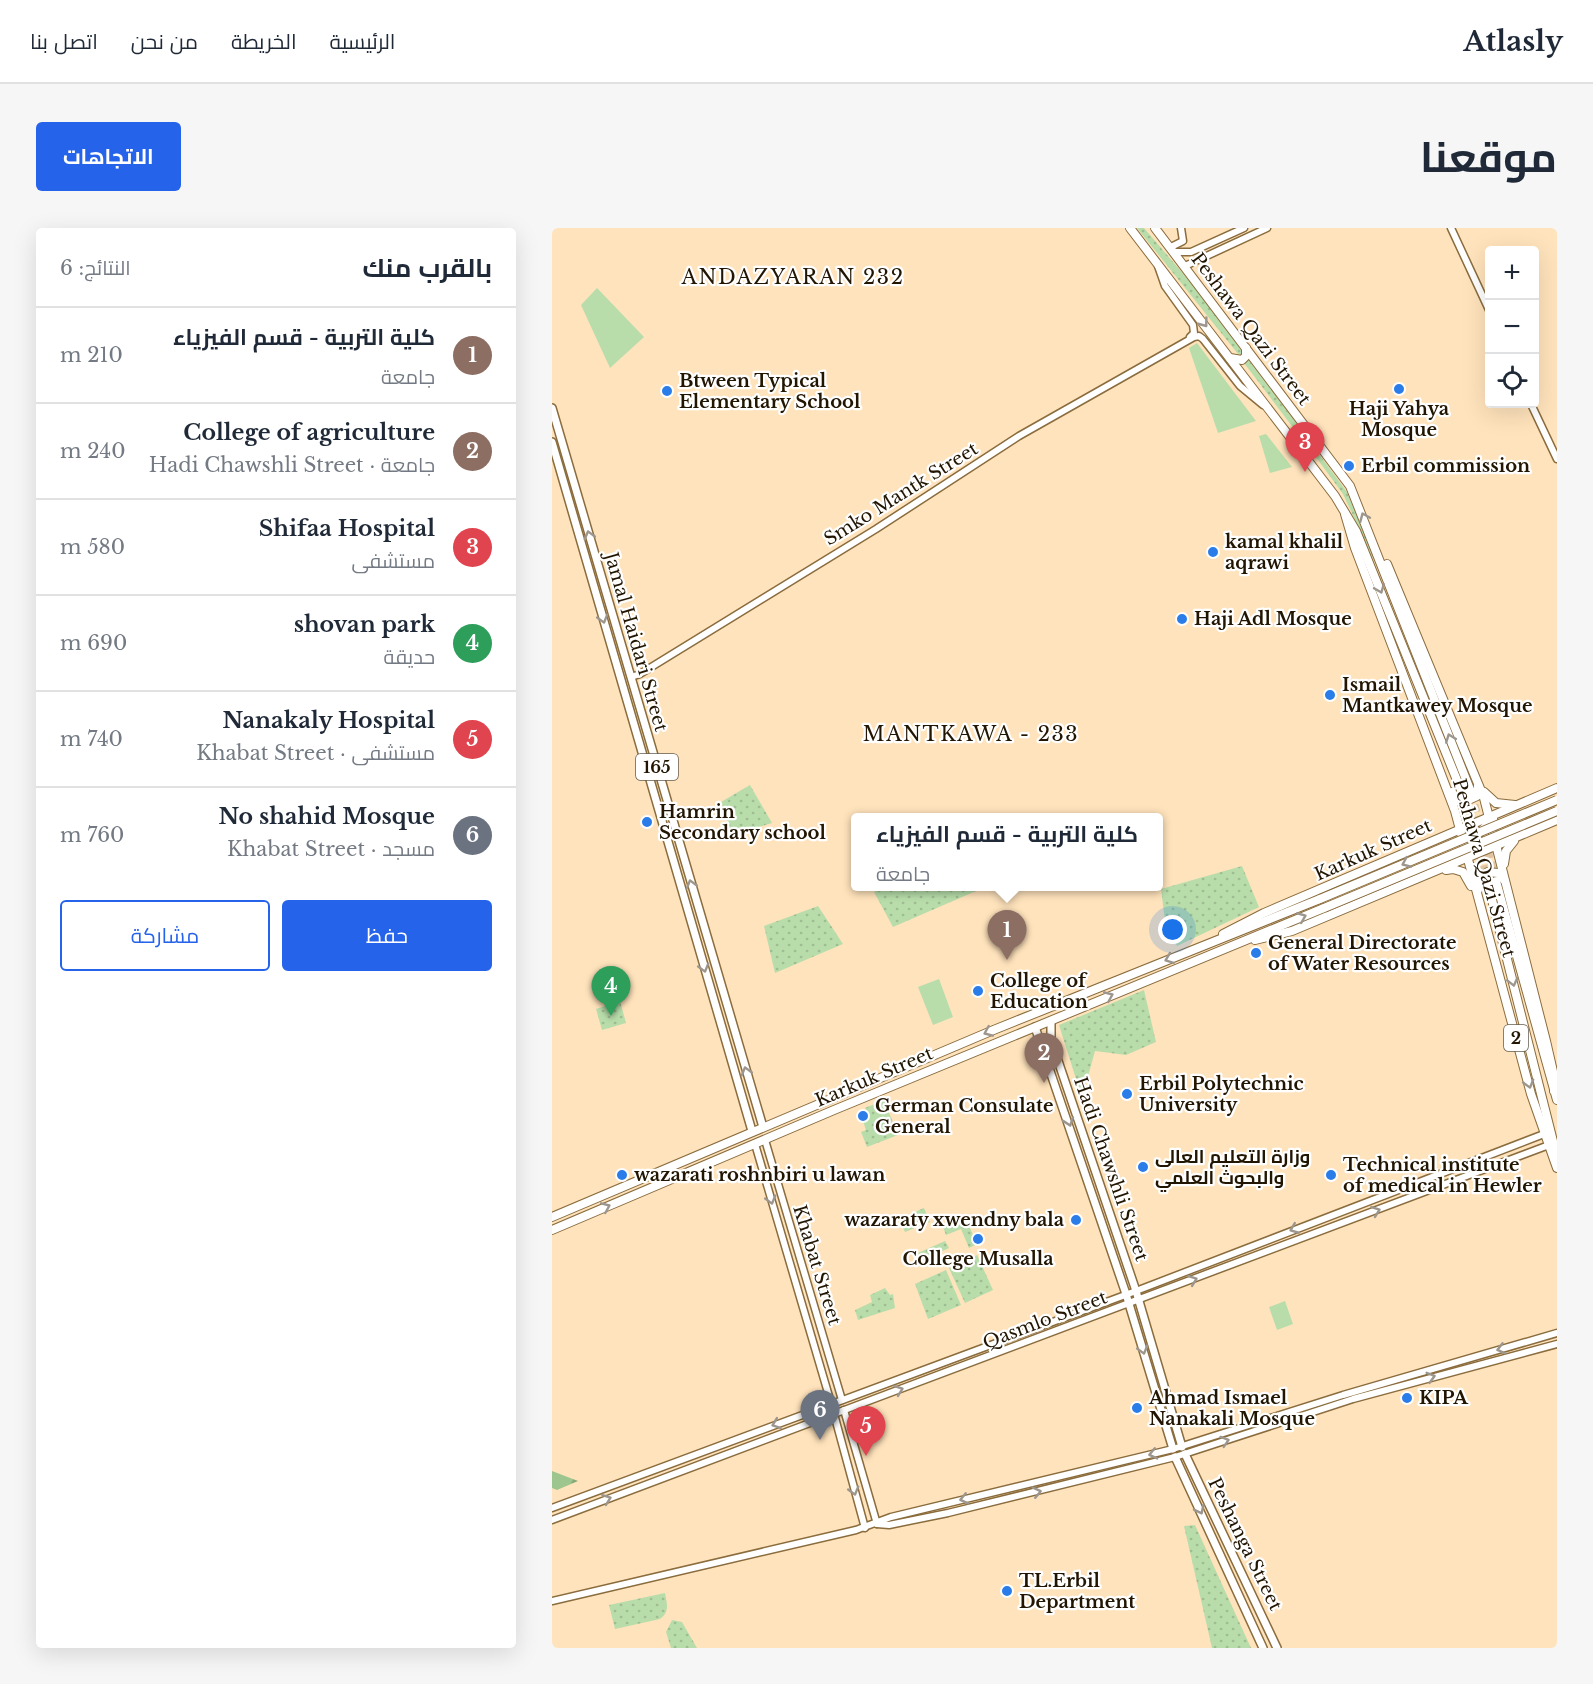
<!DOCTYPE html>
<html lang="ar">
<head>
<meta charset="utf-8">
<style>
	body { margin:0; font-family:"Libre Baskerville",Cairo,serif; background:#f6f6f7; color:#1f2937; direction:rtl }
	.controls { position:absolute; right:18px; top:18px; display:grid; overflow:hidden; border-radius:6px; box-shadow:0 6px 24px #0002 }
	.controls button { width:54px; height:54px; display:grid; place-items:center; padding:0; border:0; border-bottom:2px solid #e0e1e3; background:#fff; color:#1f2937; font:30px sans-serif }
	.you { position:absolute; left:621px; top:702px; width:21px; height:21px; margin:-15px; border:4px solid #fff; border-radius:50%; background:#1a73e8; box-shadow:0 0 0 9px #1a73e833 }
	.badge { display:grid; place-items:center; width:39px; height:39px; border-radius:50%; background:#2563eb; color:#fff; font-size:20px; font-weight:700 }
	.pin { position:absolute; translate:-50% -50px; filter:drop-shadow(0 2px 3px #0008) }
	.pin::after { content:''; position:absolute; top:32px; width:21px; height:18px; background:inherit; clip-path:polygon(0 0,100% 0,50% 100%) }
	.popup { position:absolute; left:299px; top:585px; width:312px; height:78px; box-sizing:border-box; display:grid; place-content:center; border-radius:6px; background:#fff; filter:drop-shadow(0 2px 4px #0005); font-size:20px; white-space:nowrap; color:#747a83 }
	.popup b { font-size:22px; color:#1f2937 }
	.popup::after { content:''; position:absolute; left:50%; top:100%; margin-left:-12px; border:12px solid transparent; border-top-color:#fff }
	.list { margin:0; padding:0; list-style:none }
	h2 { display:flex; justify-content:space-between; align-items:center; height:78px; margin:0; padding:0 24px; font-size:26px }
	h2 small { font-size:20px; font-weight:400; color:#747a83 }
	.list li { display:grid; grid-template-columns:39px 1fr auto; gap:18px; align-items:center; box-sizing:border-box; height:96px; padding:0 24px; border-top:2px solid #e0e1e3 }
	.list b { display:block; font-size:22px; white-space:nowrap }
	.list p { margin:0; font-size:20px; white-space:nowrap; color:#747a83 }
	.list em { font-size:20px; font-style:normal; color:#747a83 }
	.actions { display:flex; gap:12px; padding:18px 24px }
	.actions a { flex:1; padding:14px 0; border:2px solid #2563eb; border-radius:6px; text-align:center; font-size:21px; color:#2563eb }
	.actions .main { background:#2563eb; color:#fff }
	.icon { flex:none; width:33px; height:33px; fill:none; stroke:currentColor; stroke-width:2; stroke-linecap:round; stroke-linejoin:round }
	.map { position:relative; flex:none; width:1005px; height:1420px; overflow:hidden; direction:ltr; border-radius:6px }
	header { display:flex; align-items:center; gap:36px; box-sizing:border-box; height:84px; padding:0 30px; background:#fff; border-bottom:2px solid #e0e1e3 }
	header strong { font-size:28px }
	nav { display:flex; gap:33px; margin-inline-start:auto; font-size:21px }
	.intro { display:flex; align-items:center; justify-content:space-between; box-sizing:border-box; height:144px; padding:0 36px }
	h1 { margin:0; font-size:42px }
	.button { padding:15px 27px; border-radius:6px; background:#2563eb; color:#fff; font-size:21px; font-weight:700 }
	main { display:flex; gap:36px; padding:0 36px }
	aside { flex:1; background:#fff; border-radius:6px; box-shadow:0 6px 24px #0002 }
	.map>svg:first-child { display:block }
</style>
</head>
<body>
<header>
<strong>Atlasly</strong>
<nav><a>الرئيسية</a><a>الخريطة</a><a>من نحن</a><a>اتصل بنا</a></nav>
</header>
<div class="intro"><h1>موقعنا</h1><a class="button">الاتجاهات</a></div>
<main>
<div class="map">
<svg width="1005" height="1420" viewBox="0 0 1005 1420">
	<defs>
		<pattern id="grass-dots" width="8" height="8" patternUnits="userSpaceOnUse" patternTransform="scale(1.5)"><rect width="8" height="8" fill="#b8ddaa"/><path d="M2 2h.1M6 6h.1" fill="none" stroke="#9ebd91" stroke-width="1.8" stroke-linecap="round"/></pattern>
		<pattern id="forest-firs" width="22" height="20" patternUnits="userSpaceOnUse" patternTransform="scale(1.5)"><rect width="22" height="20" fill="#9dc58e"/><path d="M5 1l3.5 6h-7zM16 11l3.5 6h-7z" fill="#87a879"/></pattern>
	</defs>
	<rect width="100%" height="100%" fill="#ffe3bc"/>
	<g fill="url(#grass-dots)">
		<polygon points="585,0 592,0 640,56 690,123 690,127 686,126"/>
		<polygon points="697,132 756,211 752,214 692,135"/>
		<polygon points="758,214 795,264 827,343 791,266 755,217"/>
		<polygon points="198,557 220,595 180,607 169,574"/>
		<polygon points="690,638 707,679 625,718 613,693 609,661"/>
		<polygon points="332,658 421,658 424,663 341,699 322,664"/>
		<polygon points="266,678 291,716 223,745 212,698"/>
		<polygon points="592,762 604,814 574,827 543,823 530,870 507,797"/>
		<polygon points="68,773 74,795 50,802 44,781"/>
		<polygon points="332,872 346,907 315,919 309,904 314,902 311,893 317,891 313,880"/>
		<polygon points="372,980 378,994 353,1004 347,991"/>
		<polygon points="413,989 425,1016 417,1020 409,1001 394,1007 391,999"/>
		<polygon points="393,1013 397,1020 369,1033 366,1025"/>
		<polygon points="425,1027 441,1062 413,1075 397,1040"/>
		<polygon points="394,1042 409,1077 376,1091 363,1056"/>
		<polygon points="333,1060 338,1067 341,1066 343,1080 306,1092 303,1082 320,1074 318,1067"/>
		<polygon points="643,1297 699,1420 660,1420 632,1298"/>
		<path d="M113,1365C115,1376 118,1384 108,1391L63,1401L57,1377Z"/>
		<polygon points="120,1392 130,1394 145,1420 119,1420 114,1404"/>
	</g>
	<polygon fill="url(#forest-firs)" points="0,1243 26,1253 5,1262 0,1260"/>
	<g fill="#b8ddaa">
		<polygon points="45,60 92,109 58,140 29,77"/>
		<polygon points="645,115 704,193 666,205 637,120"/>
		<polygon points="714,206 740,239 718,245 707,208"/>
		<polygon points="387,751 401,789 381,797 366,759"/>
		<polygon points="733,1073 741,1096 725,1102 717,1079"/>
	</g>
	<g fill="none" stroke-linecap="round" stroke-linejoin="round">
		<g stroke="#dec4a0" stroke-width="8" stroke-dasharray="8 4" stroke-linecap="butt">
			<polyline points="919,565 943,649"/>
			<polyline points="912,568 936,656"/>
		</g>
		<g stroke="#8a6c3d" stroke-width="9">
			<g id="secondary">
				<polyline points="899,0 938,84"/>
				<polyline points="619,19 631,13 629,0"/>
				<polyline points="622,24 639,24 692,0"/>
				<polyline points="606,38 613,58 641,97 642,105 638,109"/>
				<polyline points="633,38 715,0"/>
				<polyline points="979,176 1005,231"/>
				<polyline points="79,449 88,446 324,301 467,208 642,109 647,108 651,111 688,158 711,177"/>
				<polyline points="213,912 290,1172"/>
				<polyline points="203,916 279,1175"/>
				<polyline points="292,1182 325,1296"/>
				<polyline points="282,1186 313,1300"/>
				<polyline points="0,1280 584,1063 992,906"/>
				<polyline points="0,1292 997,917"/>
				<polyline points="325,1296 337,1297 396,1285 623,1229 801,1171 1005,1116"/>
				<polyline points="0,1373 304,1302 339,1289 621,1221 791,1167 1005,1105"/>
			</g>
		</g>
		<g stroke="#8a6c3d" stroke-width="10">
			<g id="primary">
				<polyline points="0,180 211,899"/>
				<polyline points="0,214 200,903"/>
				<polyline points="499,793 499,812 584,1063 630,1219"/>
				<polyline points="483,799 574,1066 621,1221"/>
				<polyline points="633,1226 725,1420"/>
				<polyline points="623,1229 711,1420"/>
			</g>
		</g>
		<g stroke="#8a6c3d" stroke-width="10">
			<g id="highway">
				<polyline points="578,0 783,268 804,303 911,567"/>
				<polyline points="603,0 798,258 919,564"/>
				<polyline points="678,130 690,132 694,128 694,120"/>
				<polyline points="793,286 803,320 903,583 979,866 1005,940"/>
				<polyline points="835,336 932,570 994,813 1003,852 1002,863"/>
				<polyline points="900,564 905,573 912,574 925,568 926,558"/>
				<polyline points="932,564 944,575 963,577"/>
				<polyline points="920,623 927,605 941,591"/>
				<polyline points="952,636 954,623 962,613"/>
				<polyline points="894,642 901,641 911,644 919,658"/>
				<polyline points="944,653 1005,872"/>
				<polyline points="936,656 1004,925"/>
				<polyline points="926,662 927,651 936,644 946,645 952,652"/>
				<polyline points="671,706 712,685 1005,560"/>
				<polyline points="703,712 740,703 1005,592"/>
				<polyline points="0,989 444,801 768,671"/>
				<polyline points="0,1002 282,882 772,680"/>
			</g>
		</g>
		<use href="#secondary" stroke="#fff" stroke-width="6"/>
		<use href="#primary" stroke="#fff" stroke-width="7"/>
		<use href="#highway" stroke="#fff" stroke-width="8"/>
		<g stroke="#8a6c3d" stroke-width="10" stroke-linecap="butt">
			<g id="highway-bridge">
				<polyline points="768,671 1005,572"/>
				<polyline points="772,680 1005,583"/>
			</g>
		</g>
		<use href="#highway-bridge" stroke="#fff" stroke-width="8"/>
	</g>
	<defs><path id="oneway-chevron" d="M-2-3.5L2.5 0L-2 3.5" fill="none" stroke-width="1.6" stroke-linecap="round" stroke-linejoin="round" transform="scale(1.5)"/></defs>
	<g stroke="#9c968e">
		<use href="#oneway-chevron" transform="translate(652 95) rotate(53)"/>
		<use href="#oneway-chevron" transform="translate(812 289) rotate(-113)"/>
		<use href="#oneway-chevron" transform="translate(37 307) rotate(-106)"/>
		<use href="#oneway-chevron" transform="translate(828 361) rotate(68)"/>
		<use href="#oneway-chevron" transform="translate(51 391) rotate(74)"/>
		<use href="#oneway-chevron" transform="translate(898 510) rotate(-111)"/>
		<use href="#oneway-chevron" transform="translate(854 635) rotate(157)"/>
		<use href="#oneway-chevron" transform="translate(139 656) rotate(-106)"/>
		<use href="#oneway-chevron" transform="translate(750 689) rotate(-22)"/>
		<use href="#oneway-chevron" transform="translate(617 731) rotate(159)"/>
		<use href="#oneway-chevron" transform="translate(152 740) rotate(74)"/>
		<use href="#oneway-chevron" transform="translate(961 754) rotate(76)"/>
		<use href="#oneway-chevron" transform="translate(557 768) rotate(-23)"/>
		<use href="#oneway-chevron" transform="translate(436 804) rotate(157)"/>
		<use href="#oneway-chevron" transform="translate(194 843) rotate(-106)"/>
		<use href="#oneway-chevron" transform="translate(977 856) rotate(74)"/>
		<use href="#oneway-chevron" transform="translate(517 894) rotate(71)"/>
		<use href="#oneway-chevron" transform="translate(219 972) rotate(74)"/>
		<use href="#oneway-chevron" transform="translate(54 979) rotate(-23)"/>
		<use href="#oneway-chevron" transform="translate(824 983) rotate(-20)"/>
		<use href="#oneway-chevron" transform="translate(742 1001) rotate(158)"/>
		<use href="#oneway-chevron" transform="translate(641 1052) rotate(-21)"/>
		<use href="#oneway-chevron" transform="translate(949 1121) rotate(165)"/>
		<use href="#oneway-chevron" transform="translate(591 1122) rotate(74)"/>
		<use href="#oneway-chevron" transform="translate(879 1149) rotate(-16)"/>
		<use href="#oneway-chevron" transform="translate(347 1162) rotate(-20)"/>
		<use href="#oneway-chevron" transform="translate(224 1196) rotate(159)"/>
		<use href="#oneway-chevron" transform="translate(673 1213) rotate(-18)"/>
		<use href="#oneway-chevron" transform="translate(601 1226) rotate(167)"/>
		<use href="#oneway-chevron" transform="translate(302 1263) rotate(74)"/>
		<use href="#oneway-chevron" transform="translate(485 1264) rotate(-13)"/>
		<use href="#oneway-chevron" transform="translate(55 1271) rotate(-20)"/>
		<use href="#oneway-chevron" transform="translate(412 1271) rotate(167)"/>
		<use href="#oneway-chevron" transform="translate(648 1282) rotate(64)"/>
	</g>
	<g fill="#2a7ce8" stroke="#fff" stroke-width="2">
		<circle cx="847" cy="161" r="6"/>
		<circle cx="115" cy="163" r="6"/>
		<circle cx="797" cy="238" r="6"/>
		<circle cx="661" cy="324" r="6"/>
		<circle cx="630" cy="391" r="6"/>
		<circle cx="778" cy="467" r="6"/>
		<circle cx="95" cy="594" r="6"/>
		<circle cx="704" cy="725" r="6"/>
		<circle cx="426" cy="763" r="6"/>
		<circle cx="575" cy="866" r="6"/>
		<circle cx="311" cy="888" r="6"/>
		<circle cx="591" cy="939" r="6"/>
		<circle cx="70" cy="947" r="6"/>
		<circle cx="779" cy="947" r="6"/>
		<circle cx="524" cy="992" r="6"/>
		<circle cx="426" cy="1011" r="6"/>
		<circle cx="855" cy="1170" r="6"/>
		<circle cx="585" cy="1180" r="6"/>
		<circle cx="455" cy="1363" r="6"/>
	</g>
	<g text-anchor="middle" stroke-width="4.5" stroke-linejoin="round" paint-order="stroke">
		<g fill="#fff" stroke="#645c4f" stroke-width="1.5">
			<rect x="84" y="526" width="42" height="26" rx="4.5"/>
			<rect x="952" y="797" width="24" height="26" rx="4.5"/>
		</g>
		<g font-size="16" font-weight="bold" fill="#221603">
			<text x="105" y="545">165</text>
			<text x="964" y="816">2</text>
		</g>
		<g font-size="18" fill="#221603" stroke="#fff">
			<text transform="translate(699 101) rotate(53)" y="6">Peshawa Qazi Street</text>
			<text transform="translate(349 266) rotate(-32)" y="6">Smko Mantk Street</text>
			<text transform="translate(84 414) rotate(74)" y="6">Jamal Haidari Street</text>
			<text transform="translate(821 622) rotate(-24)" y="6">Karkuk Street</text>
			<text transform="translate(932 640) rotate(74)" y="6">Peshawa Qazi Street</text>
			<text transform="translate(322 849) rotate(-23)" y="6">Karkuk Street</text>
			<text transform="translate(559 941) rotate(71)" y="6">Hadi Chawshli Street</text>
			<text transform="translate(265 1037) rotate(73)" y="6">Khabat Street</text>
			<text transform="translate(493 1092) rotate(-21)" y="6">Qasmlo Street</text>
			<text transform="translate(693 1316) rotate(64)" y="6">Peshanga Street</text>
		</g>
		<g font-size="18" font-weight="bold" fill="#221603" stroke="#fff" text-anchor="start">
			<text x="127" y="159">Btween Typical<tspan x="127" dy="21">Elementary School</tspan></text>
			<text x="847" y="187" text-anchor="middle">Haji Yahya<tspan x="847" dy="21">Mosque</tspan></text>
			<text x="809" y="244">Erbil commission</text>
			<text x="673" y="320">kamal khalil<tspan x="673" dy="21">aqrawi</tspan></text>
			<text x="642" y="397">Haji Adl Mosque</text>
			<text x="790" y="463">Ismail<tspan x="790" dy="21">Mantkawey Mosque</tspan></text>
			<text x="107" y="590">Hamrin<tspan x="107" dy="21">Secondary school</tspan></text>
			<text x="716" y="721">General Directorate<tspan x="716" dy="21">of Water Resources</tspan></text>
			<text x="438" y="759">College of<tspan x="438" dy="21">Education</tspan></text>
			<text x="587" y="862">Erbil Polytechnic<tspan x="587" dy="21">University</tspan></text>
			<text x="323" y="884">German Consulate<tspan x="323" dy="21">General</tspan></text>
			<text x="603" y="935">وزارة التعليم العالى<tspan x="603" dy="21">والبحوث العلمي</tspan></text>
			<text x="791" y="943">Technical institute<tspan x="791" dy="21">of medical in Hewler</tspan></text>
			<text x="82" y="953">wazarati roshnbiri u lawan</text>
			<text x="512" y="998" text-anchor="end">wazaraty xwendny bala</text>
			<text x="426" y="1037" text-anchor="middle">College Musalla</text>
			<text x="597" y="1176">Ahmad Ismael<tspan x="597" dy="21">Nanakali Mosque</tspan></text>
			<text x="867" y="1176">KIPA</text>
			<text x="467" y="1359">TL.Erbil<tspan x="467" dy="21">Department</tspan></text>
		</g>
		<g font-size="20" letter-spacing="1.5" fill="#221603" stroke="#fff">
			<text x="241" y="56">ANDAZYARAN 232</text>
			<text x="419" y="513">MANTKAWA - 233</text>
		</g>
	</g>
</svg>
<div class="controls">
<button>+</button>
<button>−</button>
<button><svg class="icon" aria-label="locate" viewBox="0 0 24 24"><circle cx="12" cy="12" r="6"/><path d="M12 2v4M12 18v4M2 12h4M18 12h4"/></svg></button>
</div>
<div class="you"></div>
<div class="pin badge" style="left:455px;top:732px;background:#8d6e63">1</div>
<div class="popup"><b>كلية التربية - قسم الفيزياء</b>جامعة</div>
<div class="pin badge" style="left:492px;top:855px;background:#8d6e63">2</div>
<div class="pin badge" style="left:753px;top:244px;background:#e0444e">3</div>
<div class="pin badge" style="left:59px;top:788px;background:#2e9e5b">4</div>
<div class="pin badge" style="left:314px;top:1228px;background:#e0444e">5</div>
<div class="pin badge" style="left:268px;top:1212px;background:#6b7280">6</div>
</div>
<aside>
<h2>بالقرب منك<small>النتائج: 6</small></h2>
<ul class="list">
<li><span class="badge" style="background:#8d6e63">1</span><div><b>كلية التربية - قسم الفيزياء</b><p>جامعة</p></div><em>210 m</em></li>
<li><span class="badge" style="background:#8d6e63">2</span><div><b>College of agriculture</b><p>جامعة · Hadi Chawshli Street</p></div><em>240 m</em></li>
<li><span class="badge" style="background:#e0444e">3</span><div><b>Shifaa Hospital</b><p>مستشفى</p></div><em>580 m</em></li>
<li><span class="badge" style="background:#2e9e5b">4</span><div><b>shovan park</b><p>حديقة</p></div><em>690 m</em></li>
<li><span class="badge" style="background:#e0444e">5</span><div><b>Nanakaly Hospital</b><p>مستشفى · Khabat Street</p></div><em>740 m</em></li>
<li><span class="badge" style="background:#6b7280">6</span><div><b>No shahid Mosque</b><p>مسجد · Khabat Street</p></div><em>760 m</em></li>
</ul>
<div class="actions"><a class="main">حفظ</a><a>مشاركة</a></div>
</aside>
</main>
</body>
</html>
